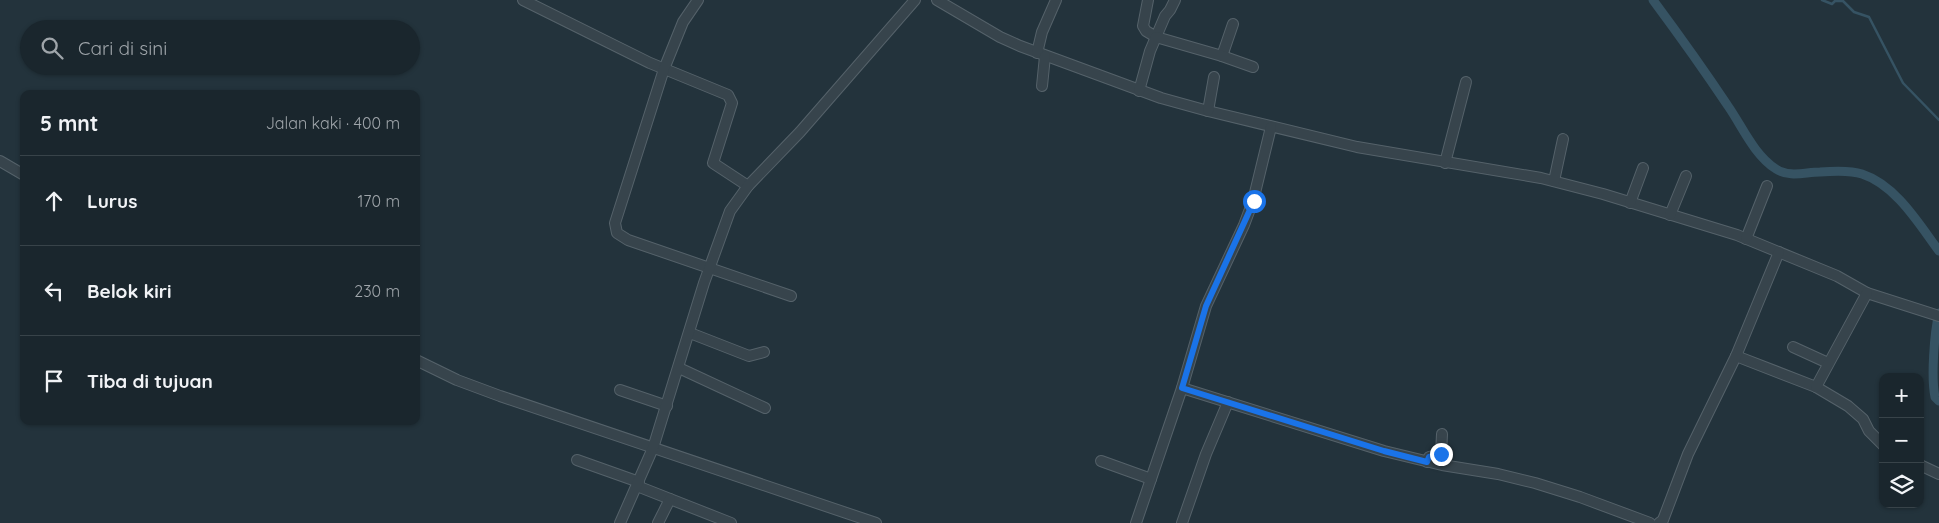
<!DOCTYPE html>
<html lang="id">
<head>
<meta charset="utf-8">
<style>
	body { margin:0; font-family:Quicksand,sans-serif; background:#232e35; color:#f1f3f6 }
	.controls { position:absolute; right:15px; bottom:15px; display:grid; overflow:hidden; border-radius:10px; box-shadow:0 1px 4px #0004 }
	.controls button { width:45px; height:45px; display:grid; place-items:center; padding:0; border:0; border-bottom:1px solid #384349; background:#1a262d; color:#f1f3f6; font:25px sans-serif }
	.stop { position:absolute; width:15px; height:15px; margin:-11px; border:4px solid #1a73e8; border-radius:50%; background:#fff }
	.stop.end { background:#1a73e8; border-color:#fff; box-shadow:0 1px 5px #0008 }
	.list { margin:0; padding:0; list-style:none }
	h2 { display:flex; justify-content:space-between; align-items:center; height:65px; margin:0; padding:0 20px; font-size:21px }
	h2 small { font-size:16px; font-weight:400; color:#9fa5aa }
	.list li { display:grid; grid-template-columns:32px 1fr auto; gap:15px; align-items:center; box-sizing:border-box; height:90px; padding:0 20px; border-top:1px solid #384349 }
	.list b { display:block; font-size:19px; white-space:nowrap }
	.list em { font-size:16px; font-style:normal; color:#9fa5aa }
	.icon { flex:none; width:28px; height:28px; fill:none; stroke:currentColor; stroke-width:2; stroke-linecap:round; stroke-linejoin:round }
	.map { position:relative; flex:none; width:1939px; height:523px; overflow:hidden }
	.search { position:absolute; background:#1a262d; box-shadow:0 1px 4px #0004; left:20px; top:20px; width:400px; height:55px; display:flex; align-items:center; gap:12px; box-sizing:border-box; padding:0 18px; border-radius:28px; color:#9fa5aa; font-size:19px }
	.panel { position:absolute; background:#1a262d; box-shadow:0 1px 4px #0004; left:20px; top:90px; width:400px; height:335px; border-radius:10px }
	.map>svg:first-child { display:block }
</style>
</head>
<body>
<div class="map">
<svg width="1939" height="523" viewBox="0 0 1939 523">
	<rect width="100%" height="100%" fill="#23333c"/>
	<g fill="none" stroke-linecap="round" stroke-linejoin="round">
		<polyline stroke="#365363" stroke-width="2.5" points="1822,0 1832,4 1835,1 1843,1 1854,12 1869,17 1903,83 1939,120"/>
		<g stroke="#365363" stroke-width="9">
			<path d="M1653,0C1679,35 1704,70 1728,106C1742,126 1754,155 1776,169C1790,178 1805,172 1820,172C1833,171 1850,170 1862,174C1896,185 1919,224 1939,251"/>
			<path d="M1939,313C1934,333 1931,378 1935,397L1939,401"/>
		</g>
		<g stroke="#55626a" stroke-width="12">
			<g id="minor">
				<polyline points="523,0 650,63 728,95 732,103 713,163 748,186"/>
				<polyline points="698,0 683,22 664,69 615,223 617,233 628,240 791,296"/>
				<polyline points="937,0 1000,37 1020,46 1161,98 1208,111 1357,147 1541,178 1603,194 1737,235 1837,276 1867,293 1939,316"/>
				<polyline points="1148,0 1143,26 1146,31 1156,37 1165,16 1170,10 1175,0"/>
				<polyline points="1037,53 1042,32 1056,0"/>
				<polyline points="1222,56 1233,24"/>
				<polyline points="1042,86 1045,56"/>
				<polyline points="1139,91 1150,51 1156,37 1222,56 1253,67"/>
				<polyline points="1208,111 1214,77"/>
				<polyline points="0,161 24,175"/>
				<polyline points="1445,163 1466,82"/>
				<polyline points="1554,181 1563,139"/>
				<polyline points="1630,203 1643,168"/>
				<polyline points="1670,215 1686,176"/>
				<polyline points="1746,239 1767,186"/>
				<polyline points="690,333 749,356 764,352"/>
				<polyline points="1793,347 1828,363"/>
				<polyline points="1736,356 1816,387 1848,406 1863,419 1869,431 1883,445"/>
				<polyline points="416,360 457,380 500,396 876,523"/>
				<polyline points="679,368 765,408"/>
				<polyline points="1816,387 1867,293"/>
				<polyline points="1182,388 1384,451 1442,465 1498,474 1535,483 1580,497 1650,523"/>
				<polyline points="620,390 667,406"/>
				<polyline points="577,460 639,482"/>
				<polyline points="1101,461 1151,479"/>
				<polyline points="1427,462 1429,457 1441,454 1442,434"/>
				<polyline points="1920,465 1939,474"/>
				<polyline points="637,486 731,523"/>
				<polyline points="620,523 653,448 704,283 730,211 748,186 800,132 915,0"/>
				<polyline points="658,523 670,499"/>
				<polyline points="1136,523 1182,388 1206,306 1244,225 1253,201 1271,127"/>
				<polyline points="1182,523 1206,454 1228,402"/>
				<polyline points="1659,523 1663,520 1688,454 1736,356 1779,252"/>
			</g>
		</g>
		<use href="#minor" stroke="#37444c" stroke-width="10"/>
	</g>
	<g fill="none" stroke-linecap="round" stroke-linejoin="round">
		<polyline stroke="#1a73e8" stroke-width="6" points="1254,201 1206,306 1182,388 1384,451 1427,462 1429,457 1441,454"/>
	</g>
</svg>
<div class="controls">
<button>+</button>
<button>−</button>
<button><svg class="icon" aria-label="layers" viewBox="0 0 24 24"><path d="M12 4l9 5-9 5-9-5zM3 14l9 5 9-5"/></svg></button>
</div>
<div class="stop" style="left:1254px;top:201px"></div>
<div class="stop end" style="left:1441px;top:454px"></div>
<div class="search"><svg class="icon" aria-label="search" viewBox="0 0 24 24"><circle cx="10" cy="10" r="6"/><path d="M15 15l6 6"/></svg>Cari di sini</div>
<section class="panel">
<h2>5 mnt<small>Jalan kaki · 400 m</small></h2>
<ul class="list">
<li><svg class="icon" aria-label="ahead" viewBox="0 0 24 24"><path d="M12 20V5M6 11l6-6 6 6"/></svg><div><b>Lurus</b></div><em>170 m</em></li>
<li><svg class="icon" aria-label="left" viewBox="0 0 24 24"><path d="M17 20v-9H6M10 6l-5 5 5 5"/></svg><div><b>Belok kiri</b></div><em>230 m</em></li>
<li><svg class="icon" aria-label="arrive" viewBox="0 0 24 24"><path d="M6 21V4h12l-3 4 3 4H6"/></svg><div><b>Tiba di tujuan</b></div></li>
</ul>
</section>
</div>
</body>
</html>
